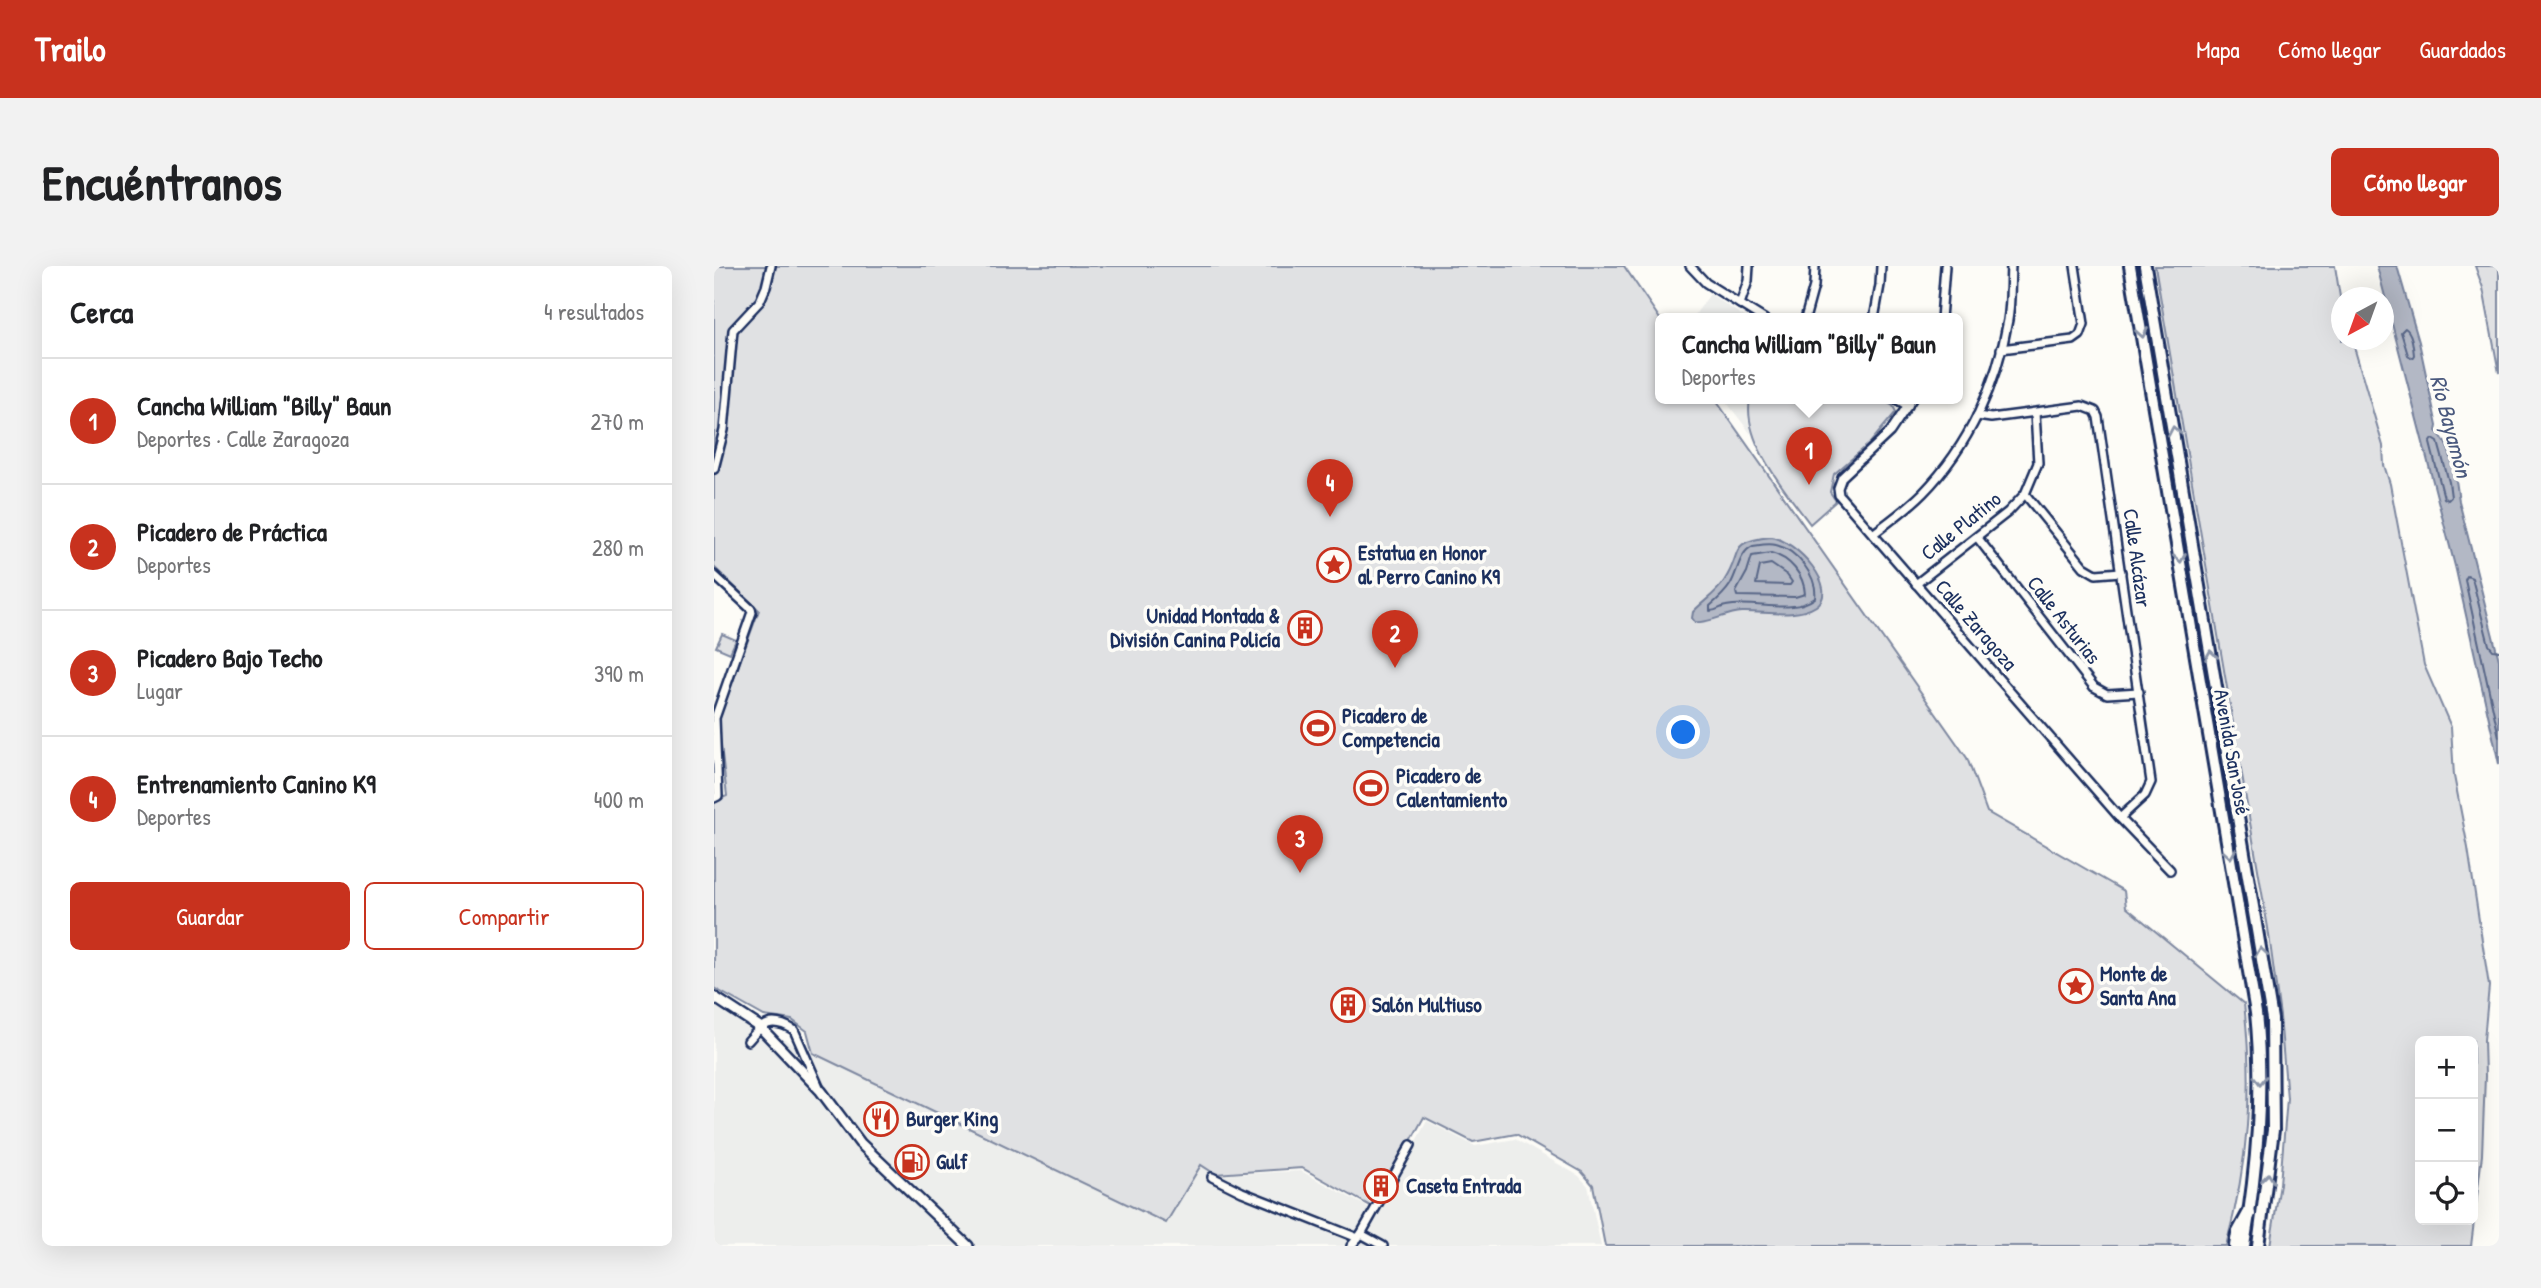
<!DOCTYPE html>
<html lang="es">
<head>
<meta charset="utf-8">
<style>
	body { margin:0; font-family:"Patrick Hand",sans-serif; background:#f2f2f2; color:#202124 }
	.controls { position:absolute; right:21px; bottom:21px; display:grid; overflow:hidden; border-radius:10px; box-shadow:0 7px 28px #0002 }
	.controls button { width:63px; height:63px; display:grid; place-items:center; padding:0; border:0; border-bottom:2px solid #e0e0e0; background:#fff; color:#202124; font:35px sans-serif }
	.compass { position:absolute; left:1617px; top:21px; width:63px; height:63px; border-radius:50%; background:#fff; box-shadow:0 7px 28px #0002; rotate:221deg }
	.you { position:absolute; left:970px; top:467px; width:24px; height:24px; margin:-18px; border:5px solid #fff; border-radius:50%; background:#1a73e8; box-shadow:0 0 0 10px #1a73e833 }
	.badge { display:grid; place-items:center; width:46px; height:46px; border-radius:50%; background:#c8321e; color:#fff; font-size:23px; font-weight:700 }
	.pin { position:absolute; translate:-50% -58px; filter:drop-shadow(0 2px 4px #0008) }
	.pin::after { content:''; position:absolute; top:37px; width:24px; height:21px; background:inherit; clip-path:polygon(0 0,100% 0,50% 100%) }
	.popup { position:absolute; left:941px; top:47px; width:308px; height:91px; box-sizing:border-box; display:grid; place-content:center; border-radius:10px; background:#fff; filter:drop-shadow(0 2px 5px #0005); font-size:23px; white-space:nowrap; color:#757577 }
	.popup b { font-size:26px; color:#202124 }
	.popup::after { content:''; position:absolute; left:50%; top:100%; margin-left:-14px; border:14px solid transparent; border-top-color:#fff }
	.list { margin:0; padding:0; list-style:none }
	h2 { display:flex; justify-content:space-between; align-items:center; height:91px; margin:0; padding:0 28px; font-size:30px }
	h2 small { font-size:23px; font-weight:400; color:#757577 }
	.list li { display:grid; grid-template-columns:46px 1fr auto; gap:21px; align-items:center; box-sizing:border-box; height:126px; padding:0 28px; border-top:2px solid #e0e0e0 }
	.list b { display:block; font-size:26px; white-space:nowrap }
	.list p { margin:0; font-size:23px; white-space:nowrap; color:#757577 }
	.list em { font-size:23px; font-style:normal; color:#757577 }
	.actions { display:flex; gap:14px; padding:21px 28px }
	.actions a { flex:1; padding:16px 0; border:2px solid #c8321e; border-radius:10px; text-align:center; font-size:24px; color:#c8321e }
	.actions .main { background:#c8321e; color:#fff }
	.icon { flex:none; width:38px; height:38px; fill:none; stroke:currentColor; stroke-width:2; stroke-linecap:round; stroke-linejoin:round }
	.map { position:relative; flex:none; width:1785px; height:980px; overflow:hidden; border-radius:10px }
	header { display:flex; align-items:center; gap:42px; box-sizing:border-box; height:98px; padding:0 35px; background:#c8321e; color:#fff }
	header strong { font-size:33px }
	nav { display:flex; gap:38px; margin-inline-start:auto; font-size:24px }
	.intro { display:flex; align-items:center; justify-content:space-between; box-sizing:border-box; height:168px; padding:0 42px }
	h1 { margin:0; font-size:49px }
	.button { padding:18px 32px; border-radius:10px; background:#c8321e; color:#fff; font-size:24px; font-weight:700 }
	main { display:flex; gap:42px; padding:0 42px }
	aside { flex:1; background:#fff; border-radius:10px; box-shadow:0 7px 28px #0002 }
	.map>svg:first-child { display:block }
</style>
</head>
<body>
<header>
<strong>Trailo</strong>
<nav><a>Mapa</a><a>Cómo llegar</a><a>Guardados</a></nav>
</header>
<div class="intro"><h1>Encuéntranos</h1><a class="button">Cómo llegar</a></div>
<main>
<aside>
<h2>Cerca<small>4 resultados</small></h2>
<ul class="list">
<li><span class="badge">1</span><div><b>Cancha William &quot;Billy&quot; Baun</b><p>Deportes · Calle Zaragoza</p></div><em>270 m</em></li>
<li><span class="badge">2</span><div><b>Picadero de Práctica</b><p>Deportes</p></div><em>280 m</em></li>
<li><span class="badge">3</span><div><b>Picadero Bajo Techo</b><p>Lugar</p></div><em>390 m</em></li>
<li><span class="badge">4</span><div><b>Entrenamiento Canino K9</b><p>Deportes</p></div><em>400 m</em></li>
</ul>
<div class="actions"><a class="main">Guardar</a><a>Compartir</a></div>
</aside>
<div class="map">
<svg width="1785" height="980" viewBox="0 0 1785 980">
	<rect width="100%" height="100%" fill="#fdfcf7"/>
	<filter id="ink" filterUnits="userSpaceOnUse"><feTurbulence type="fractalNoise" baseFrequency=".0143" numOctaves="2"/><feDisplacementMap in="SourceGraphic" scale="14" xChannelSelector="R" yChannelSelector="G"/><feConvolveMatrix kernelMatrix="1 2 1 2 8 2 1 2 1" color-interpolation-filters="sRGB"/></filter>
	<g filter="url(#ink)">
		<g fill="#edeeec">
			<polygon points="996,28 1023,46 1035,53 978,53"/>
			<polygon points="1010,133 1036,133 1034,153 1037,168"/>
			<polygon points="0,740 451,957 487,899 502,909 587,905 663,946 713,855 761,880 801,873 865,910 874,920 887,980 0,980"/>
		</g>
		<g fill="#e0e1e3" stroke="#7e88a0" stroke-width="2" fill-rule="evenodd">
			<path d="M0,0H910L946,53V133H1001L1253,492L1273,546L1410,625L1412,641L1530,738C1540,823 1534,897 1512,980H891L879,919L874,913L868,906L802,868L759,876L710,851L660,942L588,902L501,908L487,899L452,957L99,787L93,765L78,754L50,750L0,722V536L13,530L4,456L45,344L0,301Z"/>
			<path d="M1441,0H1621L1627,37L1628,74H1638L1669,180L1670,199L1676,218L1710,399L1737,461L1740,510L1754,582L1775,720L1770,774L1771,810L1768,889L1757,980H1556L1566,918L1573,832L1566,750L1554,662ZM1759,775V954H1706V775Z"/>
			<polygon points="1761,0 1785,0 1785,107 1769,22"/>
			<path d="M1036,133H1167L1179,140L1182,146L1156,177L1120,208L1116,226L1122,235L1096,258C1072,225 1028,176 1036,133Z"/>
			<polygon points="8,368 22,374 16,387 2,381"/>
		</g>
		<g fill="#b3b8c5" stroke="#76819c" stroke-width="2">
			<path d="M1663,0H1683L1705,76L1723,160L1722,165C1739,179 1742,214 1745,235L1785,394V498L1742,304Z"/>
			<path d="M1057,271C1082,274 1127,323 1102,340C1082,353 1050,345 1028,346C1011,347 995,358 981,356L978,352L979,346C989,335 1002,328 1010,315C1030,285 1012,276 1057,271Z"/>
		</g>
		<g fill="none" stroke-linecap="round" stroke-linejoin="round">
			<g stroke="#586687" stroke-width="2">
				<path d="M1691,62C1698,66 1699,80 1700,89L1698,92L1694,89L1687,66Z"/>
				<polygon points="1719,173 1724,176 1735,216 1737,231 1734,234 1730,232 1716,177"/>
				<path d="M1039,280C1046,279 1055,277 1062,279C1083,284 1104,311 1101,332C1077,350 1039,333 1012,340C1006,341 1003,345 996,345V340C1003,334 1011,327 1016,319C1024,306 1025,286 1039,280Z"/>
				<path d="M1057,287C1076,292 1090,309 1091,328L1081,331L1023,330L1022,326L1033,306L1038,290Z"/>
				<polygon points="1057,298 1073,309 1078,316 1076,319 1042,318 1046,300"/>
				<polyline points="1785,385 1779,384 1775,379 1758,312 1753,310 1751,314 1785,471"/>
			</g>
			<g stroke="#1b2f5e" stroke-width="12">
				<g id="minor">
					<polyline points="976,0 992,17 1050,53"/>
					<polyline points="1026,38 1034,15 1035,0"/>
					<polyline points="1091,53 1100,20 1101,0"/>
					<polyline points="1160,53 1166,19 1167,0"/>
					<polyline points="1227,53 1231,0"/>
					<polyline points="1287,83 1359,74 1366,69 1370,58 1361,0"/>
					<polyline points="1182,133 1194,140"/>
					<polyline points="1198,133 1176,166 1128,211 1124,222 1125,229 1406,552 1456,604"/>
					<polyline points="1263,150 1277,152 1368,140 1381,145 1384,151 1437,516 1431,529 1406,552"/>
					<polyline points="0,203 10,164 19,64 46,35 52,21 57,0"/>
					<polyline points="1311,228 1370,301 1382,308 1407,306"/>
					<path d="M1159,268C1176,255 1194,242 1209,227C1255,180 1283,118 1294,54C1297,36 1296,18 1297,0"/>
					<polyline points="1263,271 1380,421 1393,428 1425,426"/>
					<polyline points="0,309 37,343 38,346 1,452 4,530 0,532"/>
					<polyline points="1202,318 1294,246 1311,228 1324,197 1321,147"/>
					<path d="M34,775C49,757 58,751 80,764L105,821"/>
					<polyline points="498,911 528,926 644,972"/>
					<polyline points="647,968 669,980"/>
					<polyline points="637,980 647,968 697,879"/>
				</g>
			</g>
			<g stroke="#1b2f5e" stroke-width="14">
				<polyline id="tertiary" points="0,731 46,761 107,825 146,877 254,980"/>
			</g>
			<g stroke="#1b2f5e" stroke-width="16">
				<g id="primary">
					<path d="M1416,0L1542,747C1550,826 1543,902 1530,980"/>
					<polyline points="1431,0 1558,753 1559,864 1544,980"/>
				</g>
			</g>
			<g stroke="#1b2f5e" stroke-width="18">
				<polyline id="motorway" points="1522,980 1524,968 1535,948"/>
			</g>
			<use href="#minor" stroke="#fdfcf7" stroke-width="7"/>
			<use href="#tertiary" stroke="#fdfcf7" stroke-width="9"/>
			<use href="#primary" stroke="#fdfcf7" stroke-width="10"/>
			<use href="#motorway" stroke="#fdfcf7" stroke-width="12"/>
		</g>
		<defs><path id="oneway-chevron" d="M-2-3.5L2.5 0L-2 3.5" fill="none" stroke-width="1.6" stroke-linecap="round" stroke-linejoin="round" transform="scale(1.75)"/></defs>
		<g stroke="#8c96aa">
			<use href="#oneway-chevron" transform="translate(1428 67) rotate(80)"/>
			<use href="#oneway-chevron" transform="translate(1460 165) rotate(-100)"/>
			<use href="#oneway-chevron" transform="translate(1466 292) rotate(80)"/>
			<use href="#oneway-chevron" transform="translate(1497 389) rotate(-100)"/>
			<use href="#oneway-chevron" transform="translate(1516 588) rotate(81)"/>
			<use href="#oneway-chevron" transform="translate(1547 686) rotate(-99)"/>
			<use href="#oneway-chevron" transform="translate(1546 814) rotate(90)"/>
			<use href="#oneway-chevron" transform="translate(1554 912) rotate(-83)"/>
		</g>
	</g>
	<defs>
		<g id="sight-ring" transform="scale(1.75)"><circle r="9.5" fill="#fdfcf7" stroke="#c8321e" stroke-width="1.5"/><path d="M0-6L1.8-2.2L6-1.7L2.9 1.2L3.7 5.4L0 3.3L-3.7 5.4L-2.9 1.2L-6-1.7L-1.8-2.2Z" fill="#c8321e"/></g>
		<g id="building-ring" transform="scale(1.75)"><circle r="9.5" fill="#fdfcf7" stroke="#c8321e" stroke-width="1.5"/><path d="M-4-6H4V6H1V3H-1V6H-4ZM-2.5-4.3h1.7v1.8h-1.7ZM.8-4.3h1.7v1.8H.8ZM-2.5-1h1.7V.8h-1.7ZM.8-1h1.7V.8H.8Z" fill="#c8321e"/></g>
		<g id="stadium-ring" transform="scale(1.75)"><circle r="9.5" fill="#fdfcf7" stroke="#c8321e" stroke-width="1.5"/><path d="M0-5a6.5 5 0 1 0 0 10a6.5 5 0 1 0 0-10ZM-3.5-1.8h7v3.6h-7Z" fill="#c8321e"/></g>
		<g id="restaurant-ring" transform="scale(1.75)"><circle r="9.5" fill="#fdfcf7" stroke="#c8321e" stroke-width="1.5"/><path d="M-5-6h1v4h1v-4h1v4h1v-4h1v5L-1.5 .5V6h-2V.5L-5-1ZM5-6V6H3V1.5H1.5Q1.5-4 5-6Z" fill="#c8321e"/></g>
		<g id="fuel-ring" transform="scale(1.75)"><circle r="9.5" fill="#fdfcf7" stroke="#c8321e" stroke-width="1.5"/><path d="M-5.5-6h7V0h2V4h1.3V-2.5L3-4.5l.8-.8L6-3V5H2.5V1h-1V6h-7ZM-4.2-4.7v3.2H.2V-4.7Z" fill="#c8321e"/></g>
	</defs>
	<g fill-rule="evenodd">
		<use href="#sight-ring" x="620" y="299"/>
		<use href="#building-ring" x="591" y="362"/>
		<use href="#stadium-ring" x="604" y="462"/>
		<use href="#stadium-ring" x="657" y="522"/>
		<use href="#sight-ring" x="1362" y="720"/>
		<use href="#building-ring" x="634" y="739"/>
		<use href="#restaurant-ring" x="167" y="853"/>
		<use href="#fuel-ring" x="198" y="896"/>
		<use href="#building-ring" x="667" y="920"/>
	</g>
	<g text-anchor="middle" stroke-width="7" stroke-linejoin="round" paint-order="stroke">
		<g font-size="21" fill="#1b2f5e" stroke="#fdfcf7">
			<text transform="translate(1247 260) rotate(-39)" y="7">Calle Platino</text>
			<text transform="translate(1423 292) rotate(82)" y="7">Calle Alcázar</text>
			<text transform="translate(1350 354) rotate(52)" y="7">Calle Asturias</text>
			<text transform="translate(1262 359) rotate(49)" y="7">Calle Zaragoza</text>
			<text transform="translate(1518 486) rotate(80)" y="7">Avenida San José</text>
		</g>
		<g font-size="21" font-weight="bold" fill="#1b2f5e" stroke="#fdfcf7" text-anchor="start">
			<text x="644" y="294">Estatua en Honor<tspan x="644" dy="24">al Perro Canino K9</tspan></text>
			<text x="566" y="357" text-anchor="end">Unidad Montada &amp;<tspan x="566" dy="24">División Canina Policía</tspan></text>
			<text x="628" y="457">Picadero de<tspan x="628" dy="24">Competencia</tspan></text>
			<text x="682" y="517">Picadero de<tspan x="682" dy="24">Calentamiento</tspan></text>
			<text x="1386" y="715">Monte de<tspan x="1386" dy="24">Santa Ana</tspan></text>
			<text x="658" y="746">Salón Multiuso</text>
			<text x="192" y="860">Burger King</text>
			<text x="222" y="903">Gulf</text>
			<text x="692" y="927">Caseta Entrada</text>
		</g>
		<g font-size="23" font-style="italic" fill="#49587d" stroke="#fdfcf7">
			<text transform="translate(1737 160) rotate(75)" y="8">Río Bayamón</text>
		</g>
	</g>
</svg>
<div class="controls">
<button>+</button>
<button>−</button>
<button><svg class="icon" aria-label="locate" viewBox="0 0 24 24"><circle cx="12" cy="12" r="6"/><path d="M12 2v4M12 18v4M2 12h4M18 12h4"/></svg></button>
</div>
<svg class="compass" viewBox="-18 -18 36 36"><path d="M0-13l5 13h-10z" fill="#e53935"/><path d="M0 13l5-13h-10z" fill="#757577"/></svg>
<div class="you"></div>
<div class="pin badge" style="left:1095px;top:219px">1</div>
<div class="popup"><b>Cancha William &quot;Billy&quot; Baun</b>Deportes</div>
<div class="pin badge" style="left:681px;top:402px">2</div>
<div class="pin badge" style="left:586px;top:607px">3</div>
<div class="pin badge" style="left:616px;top:251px">4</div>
</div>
</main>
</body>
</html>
